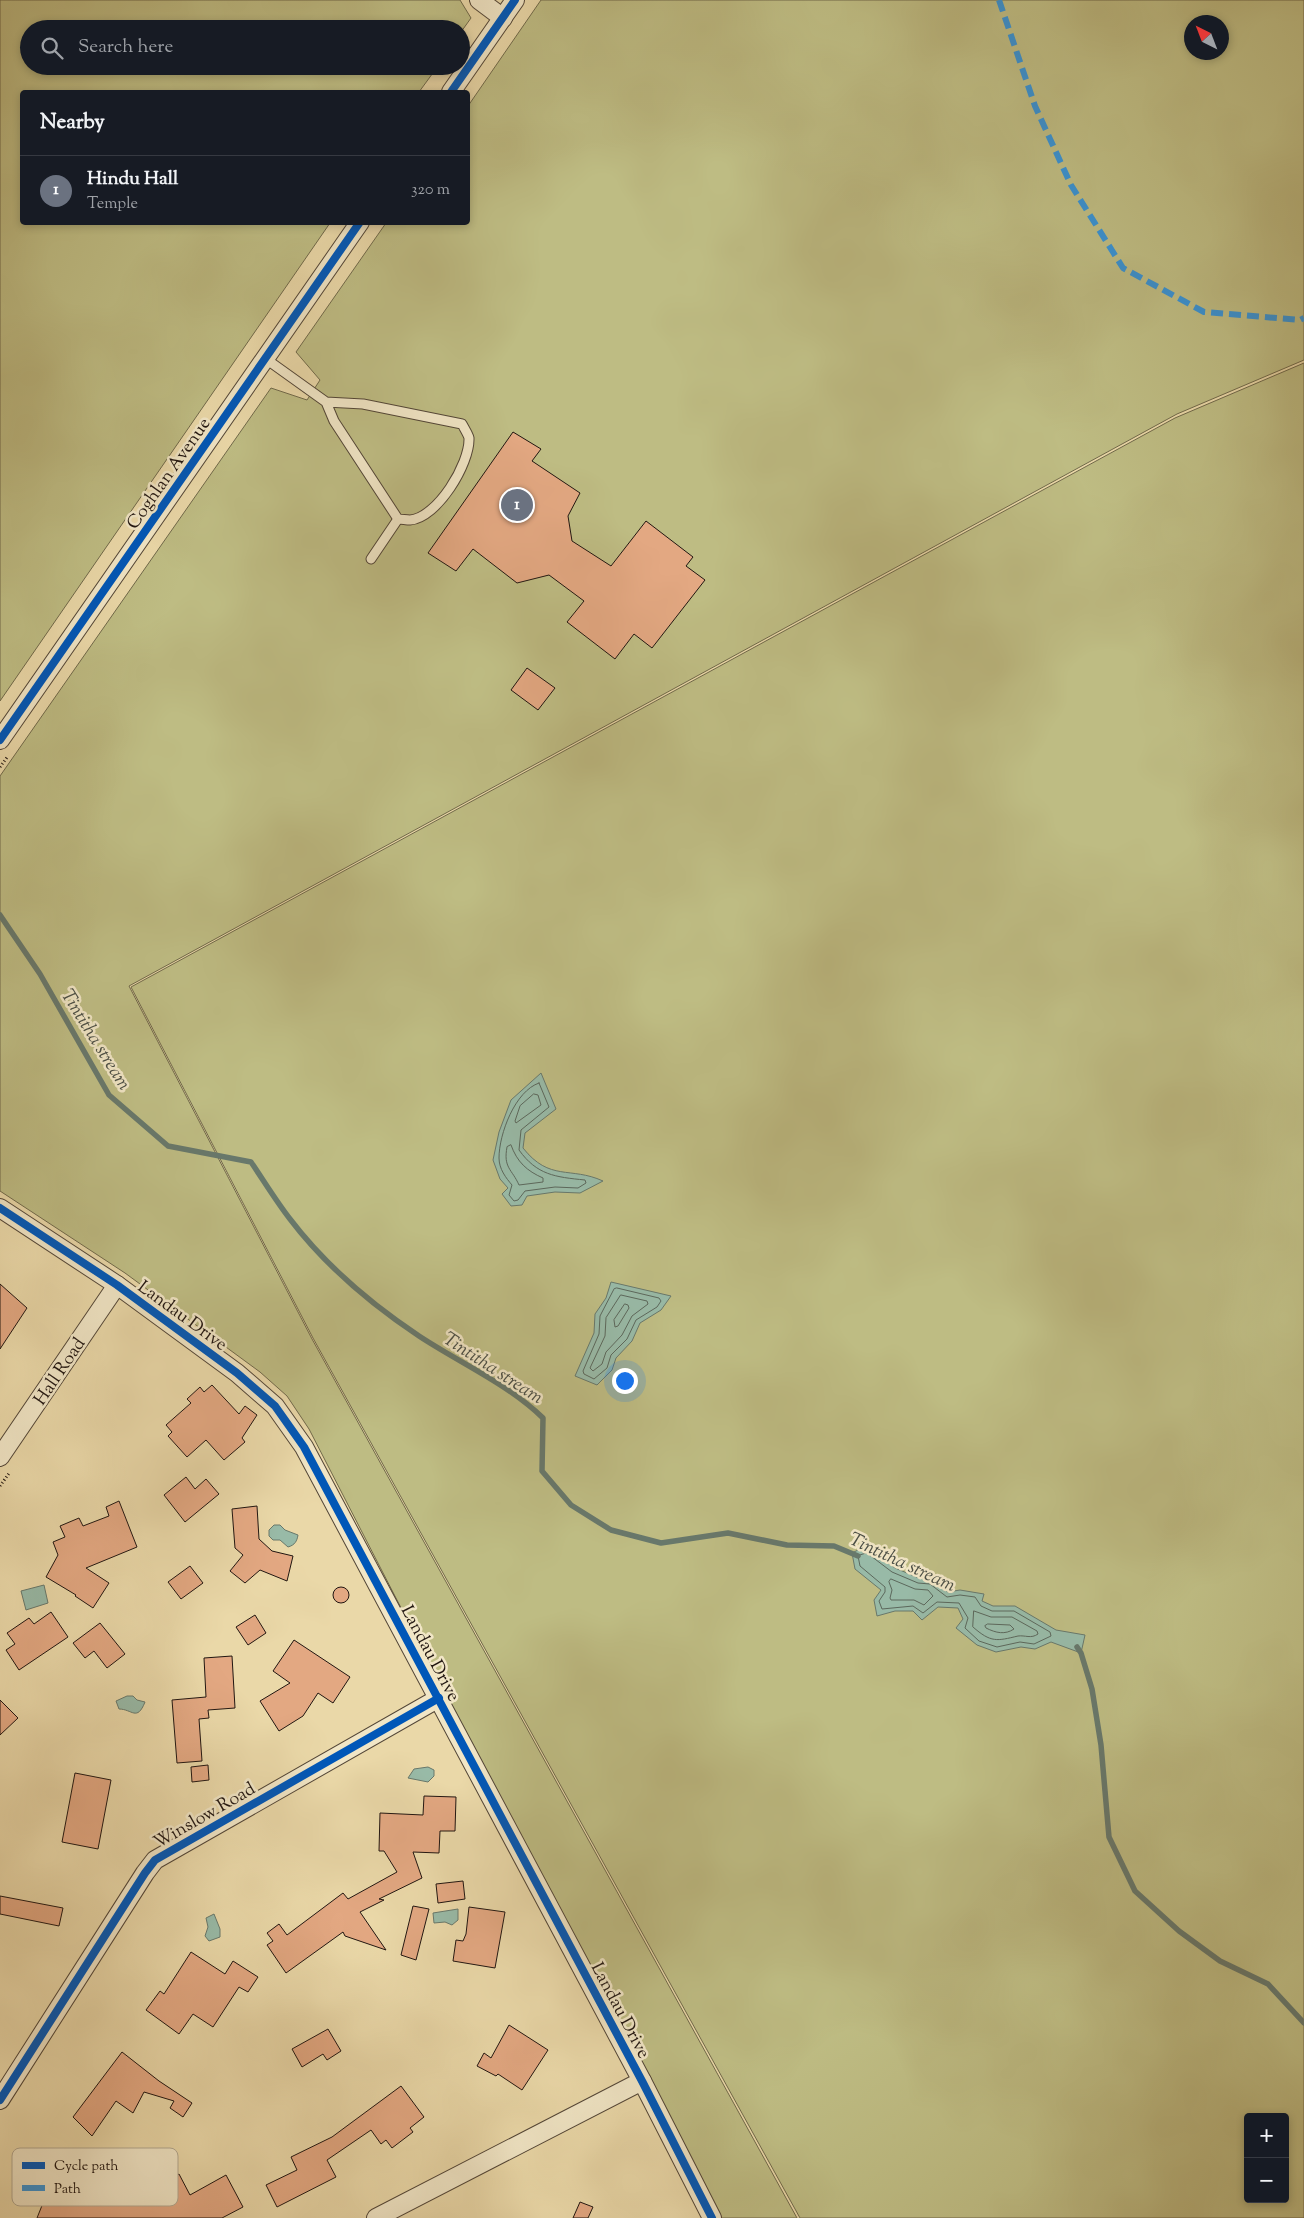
<!DOCTYPE html>
<html lang="en">
<head>
<meta charset="utf-8">
<style>
	body { margin:0; font-family:"Sorts Mill Goudy",serif; background:#242831; color:#f1f3f6 }
	.controls { position:absolute; right:15px; bottom:15px; display:grid; overflow:hidden; border-radius:5px; box-shadow:0 2px 8px #0003 }
	.controls button { width:45px; height:45px; display:grid; place-items:center; padding:0; border:0; border-bottom:1px solid #363941; background:#171b24; color:#f1f3f6; font:25px sans-serif }
	.compass { position:absolute; left:1184px; top:15px; width:45px; height:45px; border-radius:50%; background:#171b24; box-shadow:0 2px 8px #0003; rotate:318deg }
	.you { position:absolute; left:624px; top:1380px; width:18px; height:18px; margin:-12px; border:4px solid #fff; border-radius:50%; background:#1a73e8; box-shadow:0 0 0 8px #1a73e833 }
	.badge { display:grid; place-items:center; width:32px; height:32px; border-radius:50%; background:#b45309; color:#fff; font-size:16px; font-weight:700 }
	.pin { position:absolute; translate:-50% -50%; border:2px solid #fff; box-shadow:0 1px 5px #0006 }
	.list { margin:0; padding:0; list-style:none }
	h2 { display:flex; justify-content:space-between; align-items:center; height:65px; margin:0; padding:0 20px; font-size:21px }
	h2 small { font-size:16px; font-weight:400; color:#9ea1a6 }
	.list li { display:grid; grid-template-columns:32px 1fr auto; gap:15px; align-items:center; box-sizing:border-box; height:70px; padding:0 20px; border-top:1px solid #363941 }
	.list b { display:block; font-size:19px; white-space:nowrap }
	.list p { margin:0; font-size:16px; white-space:nowrap; color:#9ea1a6 }
	.list em { font-size:16px; font-style:normal; color:#9ea1a6 }
	.icon { flex:none; width:28px; height:28px; fill:none; stroke:currentColor; stroke-width:2; stroke-linecap:round; stroke-linejoin:round }
	.map { position:relative; flex:none; width:1304px; height:2218px; overflow:hidden }
	.search { position:absolute; background:#171b24; box-shadow:0 2px 8px #0003; left:20px; top:20px; width:450px; height:55px; display:flex; align-items:center; gap:12px; box-sizing:border-box; padding:0 18px; border-radius:28px; color:#9ea1a6; font-size:19px }
	.panel { position:absolute; background:#171b24; box-shadow:0 2px 8px #0003; left:20px; top:90px; width:450px; height:135px; border-radius:5px }
	.map>svg:first-child { display:block }
</style>
</head>
<body>
<div class="map">
<svg width="1304" height="2218" viewBox="0 0 1304 2218">
	<rect width="100%" height="100%" fill="#ead8a8"/>
	<filter id="stains"><feTurbulence type="fractalNoise" baseFrequency=".004" numOctaves="4"/><feColorMatrix values="0 0 0 0 .2 0 0 0 0 .09 0 0 0 0 .02 0 0 0 .5 -.17"/></filter>
	<radialGradient id="worn" r=".72"><stop offset=".6" stop-color="#630" stop-opacity="0"/><stop offset="1" stop-color="#630" stop-opacity=".3"/></radialGradient>
	<g fill="#bebc83" stroke="#70694a" fill-rule="evenodd">
		<polygon points="0,0 460,0 471,18 461,32 461,29 29,29 29,66 438,66 419,92 22,92 22,222 330,223 0,701"/>
		<path d="M541,0H1304V360L1177,414L129,986L312,1339L797,2218H715L309,1429L287,1396L260,1372L125,1273L0,1191V776L271,388L307,400L320,380L296,352L386,223L468,222V106ZM1192,22H1222V52H1192Z"/>
		<path d="M1304,363V2218H800L313,1338L131,987L1175,418ZM1248,2117H1285V2199H1248Z"/>
	</g>
	<g fill="#98baa7" stroke="#68786b">
		<path d="M541,1073L556,1109L525,1133L523,1148C550,1182 570,1166 603,1181L580,1193L555,1192L527,1196L522,1205L511,1206L502,1194L508,1188L500,1179L493,1160L499,1132L511,1100Z"/>
		<polygon points="611,1282 671,1296 661,1310 640,1323 632,1341 616,1358 612,1370 597,1385 575,1376 594,1333 595,1314 606,1298"/>
		<path d="M274,1525H280L285,1530L298,1535C297,1541 295,1545 288,1547L280,1540H273L269,1536V1530Z"/>
		<polygon points="866,1546 895,1568 919,1578 932,1579 948,1592 960,1590 984,1594 982,1601 993,1606 1015,1606 1056,1630 1085,1635 1081,1653 1051,1642 1035,1649 1021,1647 996,1652 977,1645 956,1628 963,1619 958,1608 938,1607 922,1620 913,1611 895,1611 877,1616 874,1600 881,1590 855,1569 852,1553"/>
		<polygon points="44,1585 48,1603 26,1610 21,1591"/>
		<path d="M127,1696H133L137,1700L145,1702C137,1722 132,1709 119,1709L116,1701Z"/>
		<polygon points="428,1767 434,1770 434,1776 428,1782 408,1778 414,1769"/>
		<polygon points="458,1909 458,1920 452,1925 445,1922 434,1923 433,1913"/>
		<polygon points="214,1914 220,1929 220,1937 209,1941 205,1936 208,1927 206,1918"/>
	</g>
	<g fill="none" stroke-linecap="round" stroke-linejoin="round">
		<g stroke="#5c685c" stroke-width="1">
			<path d="M539,1083L549,1107L521,1130L519,1150C537,1175 555,1177 585,1180L586,1183L578,1188L555,1187L525,1191L518,1200L514,1201L509,1195L512,1185C506,1178 499,1169 499,1158C499,1134 515,1091 539,1083Z"/>
			<polygon points="534,1094 538,1095 541,1105 516,1123 515,1121 520,1106"/>
			<path d="M511,1145C517,1162 527,1171 543,1178V1182L519,1185C512,1169 503,1168 507,1147Z"/>
			<polygon points="617,1288 659,1298 661,1301 657,1307 636,1320 627,1339 611,1355 607,1368 594,1379 584,1374 583,1371 599,1334 600,1316 614,1289"/>
			<polygon points="621,1295 647,1301 648,1304 632,1316 622,1335 606,1352 602,1364 593,1371 590,1368 605,1336 606,1318"/>
			<polygon points="625,1304 628,1305 629,1308 618,1326 615,1327 614,1320"/>
			<polygon points="867,1553 892,1572 918,1583 930,1584 947,1597 960,1595 975,1597 981,1606 992,1611 1014,1611 1050,1632 1051,1636 1034,1644 1020,1642 997,1647 979,1641 965,1628 968,1618 959,1603 937,1602 923,1613 913,1606 882,1609 879,1601 885,1592 885,1587 860,1566 858,1556"/>
			<polygon points="891,1579 915,1589 928,1590 933,1596 924,1605 914,1600 891,1600 890,1598 892,1590 889,1582"/>
			<path d="M974,1611L991,1617H1012L1037,1631L1038,1634C1031,1639 1025,1635 1018,1636C997,1641 991,1643 973,1627Z"/>
			<path d="M988,1624L1010,1625L1014,1629C1005,1635 996,1633 986,1628L985,1626Z"/>
		</g>
		<g stroke="#68786b" stroke-width="5.5">
			<path d="M0,915L40,974L109,1095L168,1146L251,1162C264,1181 276,1201 290,1219C325,1265 371,1304 419,1336C460,1363 508,1384 543,1418L542,1471L571,1505L611,1530L661,1543L728,1533L787,1545L834,1546L858,1556"/>
			<polyline points="1077,1647 1081,1653 1092,1689 1101,1745 1109,1837 1135,1891 1179,1931 1220,1961 1268,1984 1304,2023"/>
		</g>
	</g>
	<g fill="#e3a882" stroke="#211611">
		<polygon points="513,432 541,449 532,461 580,493 568,516 572,541 611,566 646,521 693,557 686,566 705,580 652,648 634,634 615,659 567,622 584,601 549,575 517,583 473,549 456,571 428,553"/>
		<polygon points="527,668 555,688 538,710 511,690"/>
		<polygon points="0,1284 27,1308 0,1349"/>
		<polygon points="212,1385 239,1414 245,1406 257,1415 242,1438 245,1442 224,1460 206,1440 187,1457 168,1436 172,1432 166,1425 191,1403 187,1399 200,1387 204,1392"/>
		<polygon points="186,1477 195,1489 206,1479 219,1494 185,1522 164,1495"/>
		<polygon points="119,1501 137,1547 86,1568 109,1583 93,1608 75,1596 76,1595 46,1577 58,1555 53,1542 65,1537 60,1526 79,1518 83,1526 109,1516 106,1507"/>
		<polygon points="257,1506 259,1539 272,1551 293,1556 287,1581 260,1570 245,1583 230,1571 243,1555 235,1548 232,1509"/>
		<polygon points="190,1566 203,1583 181,1599 168,1582"/>
		<circle cx="341" cy="1595" r="8"/>
		<polygon points="51,1612 68,1637 19,1670 6,1650 15,1644 7,1633 29,1618 34,1624"/>
		<polygon points="255,1615 266,1633 248,1645 236,1627"/>
		<polygon points="100,1623 125,1654 107,1668 94,1651 85,1658 73,1643"/>
		<polygon points="294,1640 350,1677 333,1703 318,1693 303,1716 279,1731 260,1701 290,1683 273,1671"/>
		<polygon points="232,1656 235,1708 208,1710 209,1718 199,1719 202,1761 177,1763 172,1700 206,1697 204,1658"/>
		<polygon points="0,1700 18,1718 0,1735"/>
		<polygon points="208,1765 209,1780 192,1782 191,1767"/>
		<polygon points="75,1773 111,1780 98,1849 62,1842"/>
		<polygon points="424,1796 456,1797 455,1831 440,1831 439,1853 413,1852 422,1878 379,1899 384,1900 360,1912 386,1950 345,1936 343,1932 286,1973 267,1945 273,1941 267,1933 279,1924 287,1935 343,1893 348,1899 397,1872 384,1851 379,1851 380,1813 423,1815"/>
		<polygon points="463,1881 465,1899 438,1903 436,1884"/>
		<polygon points="0,1896 63,1908 59,1926 0,1914"/>
		<polygon points="413,1906 429,1909 416,1960 401,1955"/>
		<polygon points="469,1907 505,1912 495,1968 453,1961 456,1940 463,1941 466,1934"/>
		<polygon points="191,1952 225,1974 233,1961 258,1977 248,1992 239,1987 213,2027 193,2014 179,2034 146,2010 160,1991 164,1994"/>
		<polygon points="509,2025 548,2050 522,2090 498,2074 496,2076 477,2066 484,2053 491,2058"/>
		<polygon points="328,2029 341,2051 327,2060 323,2054 302,2067 292,2049"/>
		<polygon points="122,2052 159,2081 192,2103 183,2117 170,2108 174,2101 144,2092 133,2113 116,2101 92,2136 73,2117"/>
		<polygon points="401,2086 424,2117 410,2128 413,2132 392,2148 386,2140 381,2144 371,2130 327,2160 336,2177 277,2207 266,2185 297,2170 291,2157 332,2137"/>
		<polygon points="56,2154 73,2160 67,2180 97,2188 100,2176 134,2183 135,2181 138,2182 135,2179 158,2185 179,2174 190,2195 226,2175 243,2207 222,2218 37,2218 45,2198 40,2196"/>
		<polygon points="580,2202 593,2207 588,2218 573,2218"/>
	</g>
	<g fill="none" stroke-linecap="round" stroke-linejoin="round">
		<g stroke="#534637" stroke-width="11">
			<g id="lane">
				<path d="M266,359L326,402L334,421L398,519C402,519 406,520 410,520C437,518 470,464 469,438C468,434 464,428 462,424L363,404L326,402"/>
				<polyline points="371,559 398,519"/>
			</g>
		</g>
		<g stroke="#534637" stroke-width="20">
			<g id="street">
				<polyline points="479,0 503,18"/>
				<polyline points="451,92 515,0"/>
				<polyline points="0,740 360,222"/>
				<polyline points="0,1208 117,1285 237,1373 275,1406 304,1447 642,2081 712,2218"/>
				<polyline points="0,1457 117,1285"/>
				<polyline points="0,2100 145,1873 155,1860 439,1698"/>
				<polyline points="376,2218 642,2081"/>
			</g>
		</g>
		<g stroke="#211611" stroke-width="3" stroke-dasharray="1 2.5" stroke-linecap="butt">
			<polyline points="0,767 8,756"/>
			<polyline points="0,1486 10,1472"/>
		</g>
		<use href="#lane" stroke="#f1e6c6" stroke-width="9"/>
		<use href="#street" stroke="#f1e6c6" stroke-width="18"/>
		<polyline stroke="#3a93d3" stroke-width="6" stroke-dasharray="12 6" stroke-linecap="butt" points="999,0 1035,106 1071,185 1123,268 1204,312 1300,320 1304,318"/>
		<g stroke="#f1e6c6" stroke-width="11">
			<g id="cycleway">
				<polyline points="451,92 515,0"/>
				<polyline points="0,740 360,222"/>
				<polyline points="0,1208 117,1285 237,1373 275,1406 304,1447 642,2081 712,2218"/>
				<polyline points="0,2100 145,1873 155,1860 439,1698"/>
			</g>
		</g>
		<use href="#cycleway" stroke="#0057b8" stroke-width="8"/>
	</g>
	<g text-anchor="middle" stroke-width="5" stroke-linejoin="round" paint-order="stroke">
		<g font-size="18" fill="#211611" stroke="#f1e6c6">
			<text transform="translate(168 473) rotate(-55)" y="6">Coghlan Avenue</text>
			<text transform="translate(183 1315) rotate(36)" y="6">Landau Drive</text>
			<text transform="translate(59 1371) rotate(-56)" y="6">Hall Road</text>
			<text transform="translate(431 1653) rotate(62)" y="6">Landau Drive</text>
			<text transform="translate(204 1815) rotate(-30)" y="6">Winslow Road</text>
			<text transform="translate(621 2010) rotate(62)" y="6">Landau Drive</text>
		</g>
		<g font-size="19" font-style="italic" fill="#4b4f46" stroke="#f1e6c6">
			<text transform="translate(97 1039) rotate(58)" y="7">Tintitha stream</text>
			<text transform="translate(494 1367) rotate(33)" y="7">Tintitha stream</text>
			<text transform="translate(903 1561) rotate(25)" y="7">Tintitha stream</text>
		</g>
	</g>
	<rect x="12" y="2148" width="166" height="58" rx="8" fill="#f1e6c6" stroke="#b3a890" stroke-width="1"/>
	<rect x="22" y="2162" width="23" height="7" fill="#0057b8"/>
	<rect x="22" y="2185" width="23" height="6" fill="#3a93d3"/>
	<g font-size="14" fill="#211611">
		<text x="54" y="2170">Cycle path</text>
		<text x="54" y="2193">Path</text>
	</g>
	<rect width="100%" height="100%" filter="url(#stains)"/>
	<rect width="100%" height="100%" fill="url(#worn)"/>
</svg>
<div class="controls">
<button>+</button>
<button>−</button>
</div>
<svg class="compass" viewBox="-18 -18 36 36"><path d="M0-13l5 13h-10z" fill="#e53935"/><path d="M0 13l5-13h-10z" fill="#9ea1a6"/></svg>
<div class="you"></div>
<div class="pin badge" style="left:517px;top:505px;background:#6b7280">1</div>
<div class="search"><svg class="icon" aria-label="search" viewBox="0 0 24 24"><circle cx="10" cy="10" r="6"/><path d="M15 15l6 6"/></svg>Search here</div>
<section class="panel">
<h2>Nearby<small></small></h2>
<ul class="list">
<li><span class="badge" style="background:#6b7280">1</span><div><b>Hindu Hall</b><p>Temple</p></div><em>320 m</em></li>
</ul>
</section>
</div>
</body>
</html>
